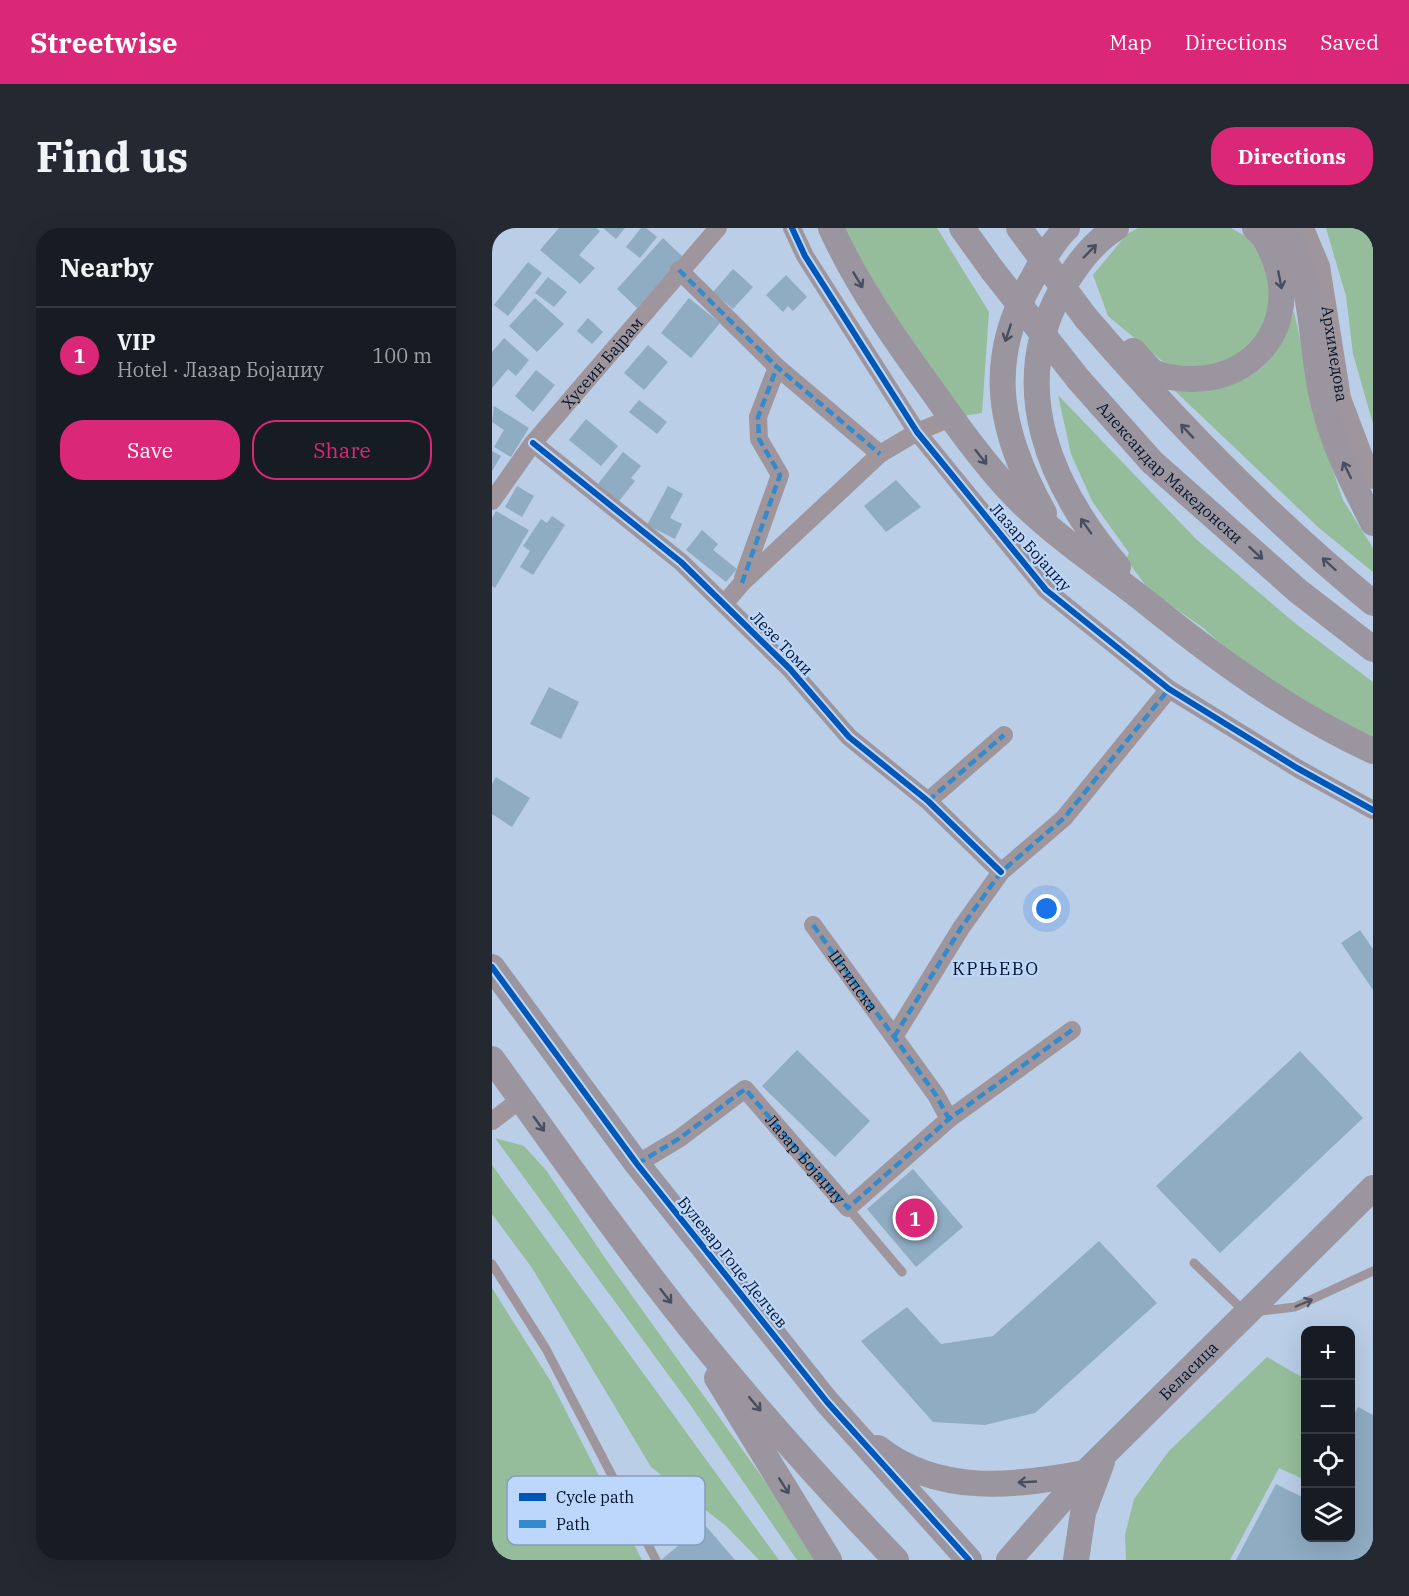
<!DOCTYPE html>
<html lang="en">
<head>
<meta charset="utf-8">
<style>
	body { margin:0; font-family:"IBM Plex Serif",serif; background:#242831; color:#f1f3f6 }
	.controls { position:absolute; right:18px; bottom:18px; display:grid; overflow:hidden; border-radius:12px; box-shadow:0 6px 24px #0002 }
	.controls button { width:54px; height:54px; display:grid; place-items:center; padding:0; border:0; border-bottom:2px solid #363941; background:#171b24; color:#f1f3f6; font:30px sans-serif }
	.you { position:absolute; left:555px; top:681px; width:21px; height:21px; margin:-15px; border:4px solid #fff; border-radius:50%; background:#1a73e8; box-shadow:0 0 0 9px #1a73e833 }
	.badge { display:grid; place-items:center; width:39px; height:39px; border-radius:50%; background:#db2777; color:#fff; font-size:20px; font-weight:700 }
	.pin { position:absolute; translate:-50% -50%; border:3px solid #fff; box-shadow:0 2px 6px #0006 }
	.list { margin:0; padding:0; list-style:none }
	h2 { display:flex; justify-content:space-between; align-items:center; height:78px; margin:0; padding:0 24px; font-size:26px }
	h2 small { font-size:20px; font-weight:400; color:#9ea1a6 }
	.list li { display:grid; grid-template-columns:39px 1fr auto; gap:18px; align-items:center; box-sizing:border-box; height:96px; padding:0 24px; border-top:2px solid #363941 }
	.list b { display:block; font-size:22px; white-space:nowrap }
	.list p { margin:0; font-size:20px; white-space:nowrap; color:#9ea1a6 }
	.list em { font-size:20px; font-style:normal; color:#9ea1a6 }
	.actions { display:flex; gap:12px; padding:18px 24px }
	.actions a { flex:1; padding:14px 0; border:2px solid #db2777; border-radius:24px; text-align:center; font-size:21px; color:#db2777 }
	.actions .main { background:#db2777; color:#fff }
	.icon { flex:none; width:33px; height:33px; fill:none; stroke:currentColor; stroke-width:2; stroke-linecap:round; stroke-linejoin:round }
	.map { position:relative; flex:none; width:881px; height:1332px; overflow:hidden; border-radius:24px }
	header { display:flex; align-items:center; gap:36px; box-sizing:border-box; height:84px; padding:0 30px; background:#db2777; color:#fff }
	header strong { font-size:28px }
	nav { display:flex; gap:33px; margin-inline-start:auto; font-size:21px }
	.intro { display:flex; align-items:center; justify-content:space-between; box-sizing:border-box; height:144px; padding:0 36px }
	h1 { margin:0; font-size:42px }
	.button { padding:15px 27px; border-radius:24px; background:#db2777; color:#fff; font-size:21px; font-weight:700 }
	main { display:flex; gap:36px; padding:0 36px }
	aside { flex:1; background:#171b24; border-radius:24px; box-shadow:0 6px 24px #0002 }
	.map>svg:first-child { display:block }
</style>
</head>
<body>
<header>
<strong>Streetwise</strong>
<nav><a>Map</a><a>Directions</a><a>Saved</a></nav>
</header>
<div class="intro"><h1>Find us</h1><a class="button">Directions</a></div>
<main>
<aside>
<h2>Nearby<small></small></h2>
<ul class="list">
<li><span class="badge">1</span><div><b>VIP</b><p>Hotel · Лазар Бојаџиу</p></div><em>100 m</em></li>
</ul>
<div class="actions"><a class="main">Save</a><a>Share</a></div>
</aside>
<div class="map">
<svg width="881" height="1332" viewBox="0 0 881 1332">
	<rect width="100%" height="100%" fill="#bacee7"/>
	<g fill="#96bd9b">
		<polygon points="349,0 445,0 497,84 490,185 471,188 401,93"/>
		<polygon points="646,0 739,0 755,9 772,32 784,81 749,132 694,144 675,137 616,88 601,47 635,6"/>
		<polygon points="834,0 875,0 881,5 881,196 861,126 854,68"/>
		<path d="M802,83L829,208L851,272L881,320V344L827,300L682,162C704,159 731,159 751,151C779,141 794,108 802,83Z"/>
		<polygon points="566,167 704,311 804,396 881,454 881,514 810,475 737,423 710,399 657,362 634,331 637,325 600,273 579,226"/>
		<polygon points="3,910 32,918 54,942 115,1033 283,1267 322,1332 305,1332 197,1175"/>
		<polygon points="0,937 287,1332 267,1332 234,1298 159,1239 40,1040 0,986"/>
		<polygon points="0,1060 59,1154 150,1332 0,1332"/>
		<polygon points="775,1129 813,1151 814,1247 811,1251 787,1240 738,1332 634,1332 633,1307 642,1271 677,1223"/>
	</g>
	<g fill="#8facc3">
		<polygon points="67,0 104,0 108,3 87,27 103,40 88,56 48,22"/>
		<polygon points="111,0 133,0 124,11"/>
		<polygon points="149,0 154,0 165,9 148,30 134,19"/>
		<polygon points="171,10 191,29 145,80 125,61"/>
		<polygon points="36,34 50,45 16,88 2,77"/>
		<polygon points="241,41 261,59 241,81 221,64"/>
		<polygon points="294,47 315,69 301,83 296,78 291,84 274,67"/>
		<polygon points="56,49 75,64 62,79 43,65"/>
		<polygon points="43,70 72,96 45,124 17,98"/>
		<polygon points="197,70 228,95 199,130 169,105"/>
		<polygon points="96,90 111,104 100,116 85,103"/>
		<polygon points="12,110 37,132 24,148 16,141 0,160 0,124"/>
		<polygon points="156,117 176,134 152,162 132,145"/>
		<polygon points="44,142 63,157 41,184 23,168"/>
		<polygon points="147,172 175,194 165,206 137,184"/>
		<polygon points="2,178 37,200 19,229 2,219 12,202 0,194"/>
		<polygon points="94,191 126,218 109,238 77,212"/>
		<polygon points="0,223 9,228 0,243"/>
		<polygon points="131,224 149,238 139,250 143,253 127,273 106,256"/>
		<polygon points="404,252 429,279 394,304 372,278"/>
		<polygon points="25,258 42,268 30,289 13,279"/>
		<polygon points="176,258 191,266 178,290 190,296 183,311 155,297"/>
		<polygon points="4,283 37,302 3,360 0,358 0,290"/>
		<polygon points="60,288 73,297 41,347 28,339 38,323 31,318 49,291 55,295"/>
		<polygon points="210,302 226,316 221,322 245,341 234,354 194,322"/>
		<polygon points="57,459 87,474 69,511 38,496"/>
		<polygon points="4,549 38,570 20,599 0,586 0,556"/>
		<polygon points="868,702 881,721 881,762 849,715"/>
		<polygon points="305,822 378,893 343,929 270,858"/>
		<polygon points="808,823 871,890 728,1025 664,958"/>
		<polygon points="421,941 471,999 424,1039 375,981"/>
		<polygon points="607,1013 665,1075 543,1185 493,1197 441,1194 369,1113 415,1079 449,1116 501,1108"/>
		<polygon points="866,1179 881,1187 881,1332 744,1332 784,1256 814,1271 814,1310 858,1310 858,1193"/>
		<polygon points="212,1296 243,1332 169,1332"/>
	</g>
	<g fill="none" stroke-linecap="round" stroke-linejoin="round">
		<g stroke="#9f969d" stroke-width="9">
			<polyline points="356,980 410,1044"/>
			<polyline points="702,1035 754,1085 803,1079 881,1043"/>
			<polyline points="0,1036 54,1121 164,1332"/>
		</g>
		<g stroke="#9f969d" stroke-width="18">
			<polyline points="300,0 313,28 425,204 554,362 677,461 805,540 881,582"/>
			<path id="s1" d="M813,0L829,38L850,170L881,252"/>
			<polyline points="187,42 285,139 388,226"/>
			<polyline points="41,215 189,334 298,441 357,509 436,573 509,644"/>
			<path id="s2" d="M0,273L41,215L226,0"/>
			<polyline points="251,350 288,247 267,211 266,189 285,139"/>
			<polyline points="233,375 250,355 388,226 425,204 459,190"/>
			<polyline points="436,573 512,507"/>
			<path id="s3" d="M321,697L444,867L457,891"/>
			<polyline points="402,809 469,700 509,644 572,590 677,461"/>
			<polyline points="0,893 29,871"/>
			<path id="s4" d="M145,936L188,910L253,861L356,980L457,891L580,802"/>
		</g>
		<g stroke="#9b95a0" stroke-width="26">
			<path d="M339,0C366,59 404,113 442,165C467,201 493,237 523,268C562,308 611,340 654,374C726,432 797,484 881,523"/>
			<polyline points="470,0 501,43"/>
			<path d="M624,0C600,15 584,38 570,61C514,160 559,260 626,339"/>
			<path d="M790,0C824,50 817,120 832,177C842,219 862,257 881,295"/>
			<path d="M594,90C682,192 777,290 881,375"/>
			<path d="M641,123C647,129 653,137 660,143C669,149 689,151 700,151C764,151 805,96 784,35C780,23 774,9 763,0"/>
			<path id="s5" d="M587,152L660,234L806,363L881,421"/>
			<path d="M552,285C507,204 492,133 541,50C550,33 561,13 575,0"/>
			<polyline points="0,739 145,936 335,1174 477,1332"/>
			<path d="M0,831C65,921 128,1012 197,1098C262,1179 332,1257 404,1332"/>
			<polyline points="225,1150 337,1332"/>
			<path d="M386,1220C447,1268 523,1258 593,1245"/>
			<path id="s6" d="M517,1332L593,1245L881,960"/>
			<polyline points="584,1332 591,1285 610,1234"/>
		</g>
		<g stroke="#9b95a0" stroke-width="26">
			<polyline points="527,0 594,90"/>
			<polyline points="501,43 587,152"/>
		</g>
		<g stroke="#338bcc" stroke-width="4.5" stroke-dasharray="9 4.5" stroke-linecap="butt">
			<polyline points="187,42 285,139 388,226"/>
			<polyline points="250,355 288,247 267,211 266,189 285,139"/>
			<polyline points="436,573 512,507"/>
			<polyline points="321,697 444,867 457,891"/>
			<polyline points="402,809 469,700 509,644 572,590 677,461"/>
			<polyline points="145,936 188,910 253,861 356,980 457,891 580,802"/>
		</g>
		<g stroke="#bcd7fb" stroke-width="10">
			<g id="cycleway">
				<polyline points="300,0 313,28 425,204 554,362 677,461 805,540 881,582"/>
				<polyline points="41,215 189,334 298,441 357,509 436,573 509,644"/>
				<polyline points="0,739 145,936 335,1174 477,1332"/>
			</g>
		</g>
		<use href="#cycleway" stroke="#0057b8" stroke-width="6"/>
	</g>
	<defs><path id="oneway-shaft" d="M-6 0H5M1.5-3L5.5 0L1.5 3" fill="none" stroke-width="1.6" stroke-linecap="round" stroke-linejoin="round" transform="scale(1.5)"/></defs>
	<g stroke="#484e5f">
		<use href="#oneway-shaft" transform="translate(598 23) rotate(-46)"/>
		<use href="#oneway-shaft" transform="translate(366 52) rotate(59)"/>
		<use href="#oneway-shaft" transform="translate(788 52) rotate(79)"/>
		<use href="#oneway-shaft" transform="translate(516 105) rotate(108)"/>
		<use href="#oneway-shaft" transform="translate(695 203) rotate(-133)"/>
		<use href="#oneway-shaft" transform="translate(489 229) rotate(52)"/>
		<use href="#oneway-shaft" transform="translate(855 242) rotate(-116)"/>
		<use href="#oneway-shaft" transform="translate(594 298) rotate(-125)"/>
		<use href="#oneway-shaft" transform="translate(764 325) rotate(42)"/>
		<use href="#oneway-shaft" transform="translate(837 336) rotate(-138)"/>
		<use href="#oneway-shaft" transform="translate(47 896) rotate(54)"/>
		<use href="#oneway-shaft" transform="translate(174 1068) rotate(52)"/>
		<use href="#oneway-shaft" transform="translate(263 1176) rotate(50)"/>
		<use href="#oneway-shaft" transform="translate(535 1254) rotate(177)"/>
		<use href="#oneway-shaft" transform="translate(292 1258) rotate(58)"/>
	</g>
	<use stroke="#525463" href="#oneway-shaft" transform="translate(812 1075) rotate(-23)"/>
	<g text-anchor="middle" stroke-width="4.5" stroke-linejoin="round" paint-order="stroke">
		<g font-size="16" fill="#041329" stroke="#bcd7fb">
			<text dy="6" stroke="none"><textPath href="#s1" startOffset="130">Архимедова</textPath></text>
			<text dy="6" stroke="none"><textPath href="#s2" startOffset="177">Хусеин Бајрам</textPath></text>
			<text dy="6" stroke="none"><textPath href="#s5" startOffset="130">Александар Македонски</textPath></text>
			<text transform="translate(539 319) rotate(48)" y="6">Лазар Бојаџиу</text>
			<text transform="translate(290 415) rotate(46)" y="6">Лезе Томи</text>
			<text dy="6" stroke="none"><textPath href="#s3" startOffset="69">Штипска</textPath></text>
			<text dy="6" stroke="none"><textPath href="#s4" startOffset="224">Лазар Бојаџиу</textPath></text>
			<text transform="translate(241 1034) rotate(51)" y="6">Булевар Гоце Делчев</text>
			<text dy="6" stroke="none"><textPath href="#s6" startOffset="261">Беласица</textPath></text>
		</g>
		<g font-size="18" letter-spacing="1.5" fill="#041329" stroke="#bcd7fb">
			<text x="504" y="747">КРЊЕВО</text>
		</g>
	</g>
	<rect x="15" y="1248" width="198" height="69" rx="9" fill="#bcd7fb" stroke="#859cbc" stroke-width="1.5"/>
	<rect x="27" y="1265" width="27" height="8" fill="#0057b8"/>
	<rect x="27" y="1292" width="27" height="8" fill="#338bcc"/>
	<g font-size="16" fill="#041329">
		<text x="64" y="1275">Cycle path</text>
		<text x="64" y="1302">Path</text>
	</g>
</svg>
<div class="controls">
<button>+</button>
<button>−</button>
<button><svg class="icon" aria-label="locate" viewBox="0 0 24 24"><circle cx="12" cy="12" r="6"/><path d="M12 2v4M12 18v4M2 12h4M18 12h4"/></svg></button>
<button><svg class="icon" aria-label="layers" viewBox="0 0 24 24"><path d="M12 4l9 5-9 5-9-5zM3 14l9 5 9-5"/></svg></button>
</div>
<div class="you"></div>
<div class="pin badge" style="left:423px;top:990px">1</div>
</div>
</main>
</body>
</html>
